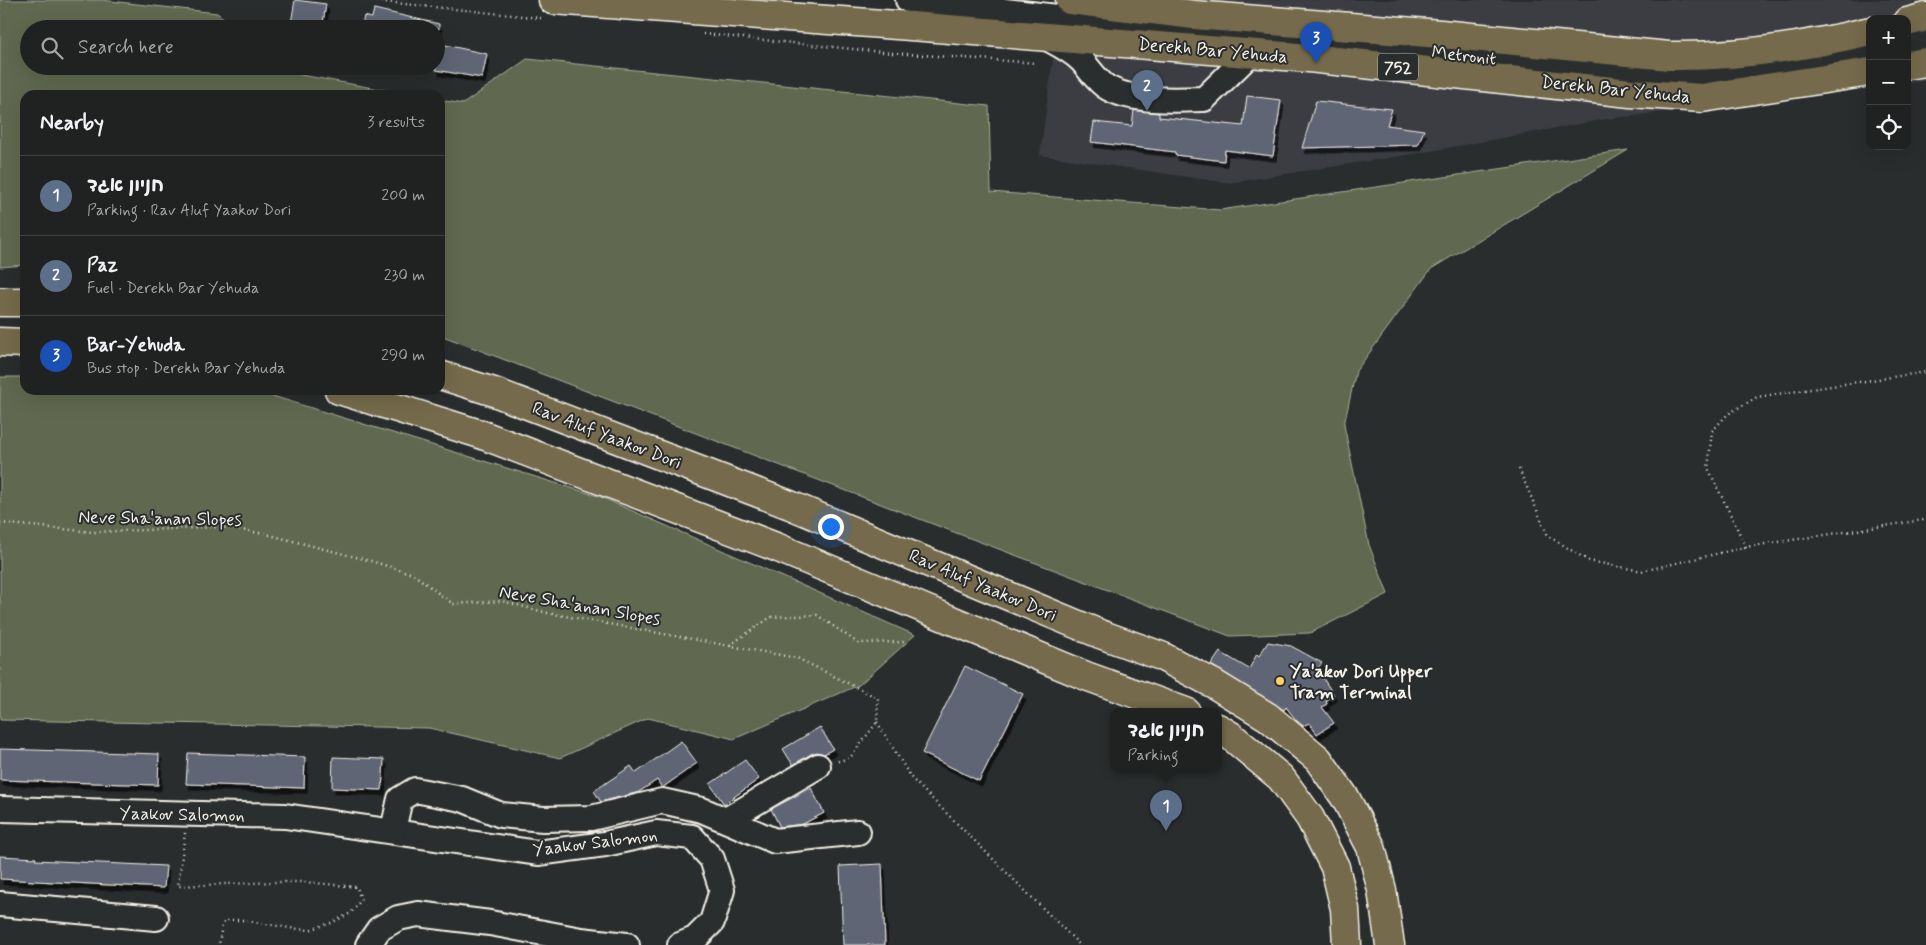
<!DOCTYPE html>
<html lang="en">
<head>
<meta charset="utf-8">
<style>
	body { margin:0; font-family:Mynerve,"Playpen Sans Hebrew",sans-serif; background:#2d2f2f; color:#f1f3f6 }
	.controls { position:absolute; right:15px; top:15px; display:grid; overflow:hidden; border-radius:10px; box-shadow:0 5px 20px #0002 }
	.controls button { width:45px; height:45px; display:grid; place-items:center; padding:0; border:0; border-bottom:1px solid #3d3f40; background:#202222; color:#f1f3f6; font:25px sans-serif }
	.you { position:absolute; left:830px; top:526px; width:18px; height:18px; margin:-12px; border:4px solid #fff; border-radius:50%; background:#1a73e8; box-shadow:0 0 0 8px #1a73e833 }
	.badge { display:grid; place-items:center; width:32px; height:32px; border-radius:50%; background:#1a73e8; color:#fff; font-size:16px; font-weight:700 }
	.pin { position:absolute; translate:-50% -41px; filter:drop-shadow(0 1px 2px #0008) }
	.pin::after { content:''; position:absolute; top:26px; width:18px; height:15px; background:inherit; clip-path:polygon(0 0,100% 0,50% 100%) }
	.popup { position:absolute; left:1110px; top:708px; width:112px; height:65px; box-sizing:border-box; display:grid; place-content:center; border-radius:10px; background:#202222; filter:drop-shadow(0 1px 4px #0005); font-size:16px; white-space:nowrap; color:#a2a4a5 }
	.popup b { font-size:19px; color:#f1f3f6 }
	.popup::after { content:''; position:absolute; left:50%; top:100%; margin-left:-10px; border:10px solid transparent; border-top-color:#202222 }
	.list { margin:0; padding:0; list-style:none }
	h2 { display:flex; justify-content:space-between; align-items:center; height:65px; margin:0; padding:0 20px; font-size:21px }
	h2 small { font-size:16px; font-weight:400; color:#a2a4a5 }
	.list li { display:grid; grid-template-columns:32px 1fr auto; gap:15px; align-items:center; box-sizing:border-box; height:80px; padding:0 20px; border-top:1px solid #3d3f40 }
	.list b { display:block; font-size:19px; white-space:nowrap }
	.list p { margin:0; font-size:16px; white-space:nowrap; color:#a2a4a5 }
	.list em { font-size:16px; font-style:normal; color:#a2a4a5 }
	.icon { flex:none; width:28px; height:28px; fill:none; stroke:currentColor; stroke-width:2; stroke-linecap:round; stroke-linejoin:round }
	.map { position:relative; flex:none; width:1926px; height:945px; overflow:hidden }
	.search { position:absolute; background:#202222; box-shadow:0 5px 20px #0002; left:20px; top:20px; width:425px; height:55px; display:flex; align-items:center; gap:12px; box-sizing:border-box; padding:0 18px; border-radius:28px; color:#a2a4a5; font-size:19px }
	.panel { position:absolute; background:#202222; box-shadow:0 5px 20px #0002; left:20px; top:90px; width:425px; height:305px; border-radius:15px }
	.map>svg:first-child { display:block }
</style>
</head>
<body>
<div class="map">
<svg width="1926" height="945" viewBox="0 0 1926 945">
	<defs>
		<filter id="shadow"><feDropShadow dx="3" dy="5.5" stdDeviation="0" flood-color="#0009"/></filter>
	</defs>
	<rect width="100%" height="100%" fill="#2a2d2e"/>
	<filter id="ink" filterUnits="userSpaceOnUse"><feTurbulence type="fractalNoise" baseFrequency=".02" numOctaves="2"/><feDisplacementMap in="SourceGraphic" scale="10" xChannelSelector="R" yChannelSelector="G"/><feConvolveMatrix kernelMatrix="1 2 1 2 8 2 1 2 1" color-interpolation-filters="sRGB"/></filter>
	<g filter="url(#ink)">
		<polygon fill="#3a3e43" points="1061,0 1926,0 1926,81 1907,83 1907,19 1870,19 1870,88 1606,119 1419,153 1228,183 1040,155"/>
		<g fill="#60694f" stroke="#aaad9c">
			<polygon points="0,0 101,0 217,13 238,29 29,29 29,66 289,66 301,75 412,95 25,95 25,265 0,267"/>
			<polygon points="527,59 989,106 991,192 1220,210 1628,150 1431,269 1356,371 1344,425 1369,545 1388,594 1310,633 1230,636 951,531 440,335 440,100 463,104"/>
			<polygon points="0,377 25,377 25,390 253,390 601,497 915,635 859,685 734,739 648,718 560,758 429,728 0,720"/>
		</g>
		<g fill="#606574" stroke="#f4f1e8" filter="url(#shadow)">
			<polygon points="295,0 326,4 322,29 290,29"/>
			<polygon points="374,9 439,24 439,29 361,29 364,16 372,18"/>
			<polygon points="436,43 487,54 482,78 436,70"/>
			<polygon points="1247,96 1281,100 1273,156 1225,150 1224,161 1175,155 1175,152 1091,142 1094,122 1132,126 1134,110 1159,113 1159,117 1243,126"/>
			<polygon points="1316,101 1392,109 1387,125 1424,130 1418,145 1302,148"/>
			<polygon points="1268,642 1291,646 1322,663 1317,669 1334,695 1326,701 1327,704 1322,707 1334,723 1317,734 1309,723 1303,726 1296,720 1286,707 1284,710 1211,665 1220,652 1249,669 1257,654 1259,656"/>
			<polygon points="965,666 1023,694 979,781 922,753"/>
			<polygon points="820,727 833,749 824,754 817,752 811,754 793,765 783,749"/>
			<polygon points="681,741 697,763 662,788 657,780 639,792 601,802 594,791 631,766 636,773"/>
			<polygon points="0,749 159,754 158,785 0,780"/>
			<polygon points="188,753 305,757 304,788 186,784"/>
			<polygon points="333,757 384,759 382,790 332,788"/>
			<polygon points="745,760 759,779 724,804 710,784"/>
			<polygon points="811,788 824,813 803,824 780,827 771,809"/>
			<polygon points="0,856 36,858 35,860 166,866 164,888 0,879"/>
			<polygon points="882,864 885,945 843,945 840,866"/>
		</g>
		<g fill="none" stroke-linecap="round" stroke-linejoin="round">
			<g stroke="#f4f1e8" stroke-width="28">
				<g id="minor">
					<polyline points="908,0 1128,25 1376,46 1669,77 1734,75 1758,72 1870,52"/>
					<path d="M1045,37C1058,44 1071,50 1081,60C1090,69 1097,82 1108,88C1133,102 1176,100 1204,99L1250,54"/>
					<polyline points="1907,45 1926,41"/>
					<polyline points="0,809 285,816 538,853 605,844 656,833 692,837 712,859 722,890 712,922 695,939 680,945"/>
					<polyline points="726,820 818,766"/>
					<polyline points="393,830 400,799 415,790 462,799 501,815 543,819 591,818 662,801 702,810 775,841 858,832"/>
					<polyline points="0,904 156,918"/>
					<polyline points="368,945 379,929 398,918 418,914 490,923 581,940 627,945"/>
				</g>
			</g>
			<g stroke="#f4f1e8" stroke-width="31">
				<g id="major">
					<polyline points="553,0 924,27 1309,58 1630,93 1702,98 1870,72"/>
					<path d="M1070,0L1194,15L1441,34L1669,56C1736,57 1804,47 1870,31"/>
					<polyline points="1907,22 1926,17"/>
					<polyline points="1907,65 1926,62"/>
					<polyline points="0,302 25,302"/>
					<polyline points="0,342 25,343"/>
					<polyline points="440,375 494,392 790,505 1100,634 1161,656 1214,684 1268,717 1318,759 1346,799 1371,847 1382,890 1390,945"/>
					<polyline points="339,390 480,434 776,547 1086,676 1186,712"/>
					<polyline points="1218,728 1231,736 1281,778 1310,818 1335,867 1345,909 1347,945"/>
				</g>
			</g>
			<g stroke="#f4f1e8" stroke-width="2.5" stroke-dasharray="1 4" stroke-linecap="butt">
				<polyline points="366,0 541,18"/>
				<polyline points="703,34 893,53 1037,63"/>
				<polyline points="1519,469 1548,536 1589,561 1642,571 1746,547 1923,520 1926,518"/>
				<polyline points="0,523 93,532 221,527 266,534 371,561 413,574 453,604 502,601 548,613 797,658 878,698 877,722 850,758 835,762"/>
				<polyline points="1746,547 1708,468 1712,431 1728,414 1757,397 1926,372"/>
				<polyline points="730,645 771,617 817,615 858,643 905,642"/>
				<polyline points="877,722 912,779 1080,945"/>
				<polyline points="185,833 178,886 276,882 305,882 357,887 361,900 351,913 331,923 309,930 290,928 242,920 228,920 222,924 219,945"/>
			</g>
			<use href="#minor" stroke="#2a2d2e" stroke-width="24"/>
			<use href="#major" stroke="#746b4b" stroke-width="28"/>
		</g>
	</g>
	<circle fill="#ffd166" stroke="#2a2d2e" stroke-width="2" cx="1280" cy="681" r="5"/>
	<g text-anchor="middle" stroke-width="4" stroke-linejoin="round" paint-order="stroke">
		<rect fill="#2a2d2e" stroke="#b7b6b0" stroke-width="1" x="1378" y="53.5" width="40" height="27" rx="4"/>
		<g font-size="16" font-weight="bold" fill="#f4f1e8">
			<text x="1398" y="73">752</text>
		</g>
		<g font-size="18" fill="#f4f1e8" stroke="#2a2d2e">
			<text transform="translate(1213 50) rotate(5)" y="6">Derekh Bar Yehuda</text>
			<text transform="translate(1464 55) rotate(6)" y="6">Metronit</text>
			<text transform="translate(1616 89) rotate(6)" y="6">Derekh Bar Yehuda</text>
			<text transform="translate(607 435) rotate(21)" y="6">Rav Aluf Yaakov Dori</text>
			<text transform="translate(160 518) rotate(1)" y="6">Neve Sha'anan Slopes</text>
			<text transform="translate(983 585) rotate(23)" y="6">Rav Aluf Yaakov Dori</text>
			<text transform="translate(580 605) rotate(10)" y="6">Neve Sha'anan Slopes</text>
			<text transform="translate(182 814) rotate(1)" y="6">Yaakov Salomon</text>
			<text transform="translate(595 842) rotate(-7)" y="6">Yaakov Salomon</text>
		</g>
		<g font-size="18" font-weight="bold" fill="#f4f1e8" stroke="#2a2d2e" text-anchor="start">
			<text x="1290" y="677">Ya'akov Dori Upper<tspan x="1290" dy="21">Tram Terminal</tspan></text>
		</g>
	</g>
</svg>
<div class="controls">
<button>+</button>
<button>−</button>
<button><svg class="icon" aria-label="locate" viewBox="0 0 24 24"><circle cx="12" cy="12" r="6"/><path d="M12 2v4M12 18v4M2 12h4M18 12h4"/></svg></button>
</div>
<div class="you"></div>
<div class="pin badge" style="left:1166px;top:831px;background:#5c6f8a">1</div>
<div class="popup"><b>חניון אגד</b>Parking</div>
<div class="pin badge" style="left:1147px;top:111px;background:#5c6f8a">2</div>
<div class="pin badge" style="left:1316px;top:63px;background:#1a4fb4">3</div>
<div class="search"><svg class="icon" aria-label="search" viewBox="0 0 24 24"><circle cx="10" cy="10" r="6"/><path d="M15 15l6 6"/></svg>Search here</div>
<section class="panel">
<h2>Nearby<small>3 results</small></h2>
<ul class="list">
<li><span class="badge" style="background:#5c6f8a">1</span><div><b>חניון אגד</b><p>Parking · Rav Aluf Yaakov Dori</p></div><em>200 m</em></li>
<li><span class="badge" style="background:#5c6f8a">2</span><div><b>Paz</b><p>Fuel · Derekh Bar Yehuda</p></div><em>230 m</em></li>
<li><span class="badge" style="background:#1a4fb4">3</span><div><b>Bar-Yehuda</b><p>Bus stop · Derekh Bar Yehuda</p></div><em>290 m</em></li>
</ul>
</section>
</div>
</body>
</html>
